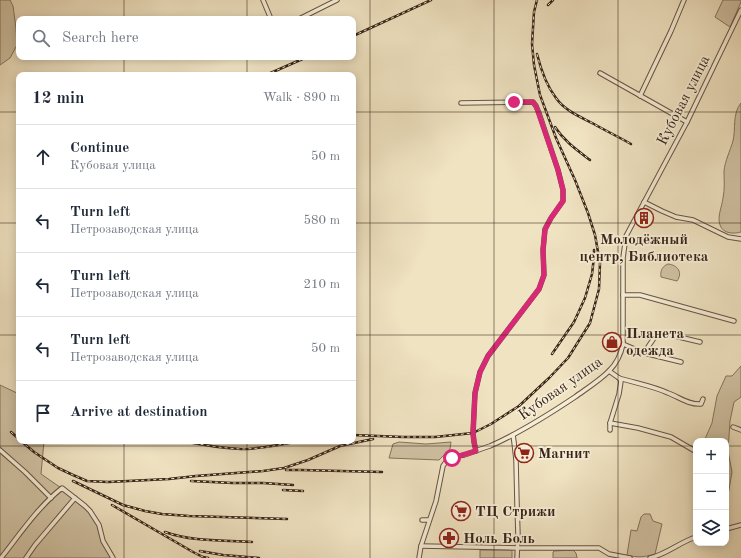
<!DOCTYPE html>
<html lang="en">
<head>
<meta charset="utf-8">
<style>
	body { margin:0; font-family:"Old Standard TT",serif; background:#f2f2f3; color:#1f2937 }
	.controls { position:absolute; right:12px; bottom:12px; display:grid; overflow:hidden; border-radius:8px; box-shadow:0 2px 10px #0003 }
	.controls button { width:36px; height:36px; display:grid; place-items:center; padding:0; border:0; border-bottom:1px solid #e0e1e3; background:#fff; color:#1f2937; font:20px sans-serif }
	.stop { position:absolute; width:12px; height:12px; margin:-9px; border:3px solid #db2777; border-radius:50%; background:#fff }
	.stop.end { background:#db2777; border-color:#fff; box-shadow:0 1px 4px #0008 }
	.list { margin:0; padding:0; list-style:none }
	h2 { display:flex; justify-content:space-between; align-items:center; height:52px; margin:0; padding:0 16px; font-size:17px }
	h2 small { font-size:13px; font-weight:400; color:#747a83 }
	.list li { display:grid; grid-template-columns:26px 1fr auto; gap:12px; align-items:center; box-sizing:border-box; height:64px; padding:0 16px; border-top:1px solid #e0e1e3 }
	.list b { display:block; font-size:15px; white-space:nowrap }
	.list p { margin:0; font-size:13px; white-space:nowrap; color:#747a83 }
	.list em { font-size:13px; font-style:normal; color:#747a83 }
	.icon { flex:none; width:22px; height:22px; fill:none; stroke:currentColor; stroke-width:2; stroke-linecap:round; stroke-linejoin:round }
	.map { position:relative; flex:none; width:741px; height:558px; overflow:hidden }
	.search { position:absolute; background:#fff; box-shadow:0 2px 10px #0003; left:16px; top:16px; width:340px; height:44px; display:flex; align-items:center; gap:10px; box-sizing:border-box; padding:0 14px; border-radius:8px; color:#747a83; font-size:15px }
	.panel { position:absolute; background:#fff; box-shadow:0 2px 10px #0003; left:16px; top:72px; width:340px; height:372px; border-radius:8px }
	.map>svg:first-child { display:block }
</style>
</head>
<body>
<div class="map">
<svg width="741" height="558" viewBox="0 0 741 558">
	<rect width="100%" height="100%" fill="#f0e3c2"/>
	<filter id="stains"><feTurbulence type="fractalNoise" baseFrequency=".005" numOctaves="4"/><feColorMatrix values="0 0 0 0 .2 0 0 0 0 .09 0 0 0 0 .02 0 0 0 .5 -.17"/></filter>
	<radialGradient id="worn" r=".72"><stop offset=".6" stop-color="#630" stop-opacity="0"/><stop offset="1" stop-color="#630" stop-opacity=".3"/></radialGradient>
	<g fill="#d1c3a5" stroke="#85745e">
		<polygon points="0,0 10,0 13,6 16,28 17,45 10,58 0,65"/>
		<polygon points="723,0 741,0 741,2 730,27 715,17"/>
		<path d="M741,103V232C734,234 723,234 720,225C717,216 722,207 723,198C725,189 724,180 724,171C725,161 730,151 733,141C736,129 732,114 741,103Z"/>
		<path d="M668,264C678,265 683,273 677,281L661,277C660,270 663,266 668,264Z"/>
		<polygon points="741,366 741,397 734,402 730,421 728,451 732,472 726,507 726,441 705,441 705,439 712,423 717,396 726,376 732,376"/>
		<polygon points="0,385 19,394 19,441 44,441 41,474 64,490 88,510 98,525 103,541 113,558 0,558"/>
		<polygon points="399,442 426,444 451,442 450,449 439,460 389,458 393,444"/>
		<path d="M644,514H650L653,521L662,524L655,554C645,557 638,558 627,555L631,530L637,531L641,517Z"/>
		<rect x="480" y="550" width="32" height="8"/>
		<polygon points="573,550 576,553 577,558 553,558 553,552 554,551"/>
	</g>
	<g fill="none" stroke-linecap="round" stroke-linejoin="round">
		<g stroke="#675441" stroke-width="5.5">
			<g id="minor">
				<polyline points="263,0 271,19"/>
				<polyline points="299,19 337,0"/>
				<polyline points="600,73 687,122"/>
				<polyline points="640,96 671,31 684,0"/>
				<polyline points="461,103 533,102 536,106 539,113 558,170 563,190 563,201 551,218 545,229 543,250 544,275 539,289 488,356 480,372 475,393 473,433 474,442 476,451"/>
				<polyline points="644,202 662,211 676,217 693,220 728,237 741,239"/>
				<polyline points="623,295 640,295 734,321"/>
				<polyline points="623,344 644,353 681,362"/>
				<polyline points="644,353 656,335 662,333 700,342"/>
				<polyline points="609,371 619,378 621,381 619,394 610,423 610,430"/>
				<path d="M619,378C635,383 653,386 668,393C679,397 689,405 701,404L703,399"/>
				<polyline points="610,423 638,428 671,437 695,451 696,454"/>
				<polyline points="733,427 741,430"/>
				<polyline points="513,435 514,442 516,460 517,504 518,535 517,558"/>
				<polyline points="0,450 25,472 51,498"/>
				<polyline points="422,520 429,520"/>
				<polyline points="726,529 741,525"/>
				<polyline points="421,546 517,548 599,548 609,554 630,558"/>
				<path d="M1,558C20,534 38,507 62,488L85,506L90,511L99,525L103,541L113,558"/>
				<polyline points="26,558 35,545 75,498"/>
				<path d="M419,558L421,546L436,501L443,466C445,463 446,461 449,459C453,457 459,456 464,455C473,452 481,449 490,446C520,433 548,415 575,397C586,389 599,381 609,371C616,364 621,354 623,344V258L626,236L687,122L741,10"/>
				<path d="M650,558C667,554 680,542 696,537"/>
			</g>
		</g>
		<use href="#minor" stroke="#f5edd7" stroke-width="3.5"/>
		<g stroke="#392416" stroke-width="2.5">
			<g id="rail">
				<polyline points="548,5 553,0"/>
				<polyline points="353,36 431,0"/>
				<path d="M537,54C541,70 546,85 556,98C565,111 581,117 594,124C606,131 619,137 631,144"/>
				<polyline points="266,75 307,57"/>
				<path d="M555,127C564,141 577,150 590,160"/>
				<polyline points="552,354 574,322 585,298 592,274 594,257 594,250"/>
				<polyline points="11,432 19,439"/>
				<polyline points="353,435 403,437 435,437 473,433 491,424 519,406 549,378 568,358 590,323 599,289 600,263 595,235 588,213 575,180 556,138 540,95 534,65 532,44 534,12 537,0"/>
				<polyline points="21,441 34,452 58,468 73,475 87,481 108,482 169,479 196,476 263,471 284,468 308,460 340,446 373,439"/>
				<path d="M183,441C202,445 222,448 241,449C261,449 280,445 299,441"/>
				<polyline points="286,470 301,470 382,472"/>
				<polyline points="73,481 123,505 145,511 162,514 189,516 287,519"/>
				<polyline points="191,481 233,483 263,483 293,485"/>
				<polyline points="283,490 303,491"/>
				<polyline points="112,505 193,552 203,557 208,558"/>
				<path d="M165,532C193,542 223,540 252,542"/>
				<polyline points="200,551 223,555 259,558"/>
			</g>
		</g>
		<use href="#rail" stroke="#f5edd7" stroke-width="1" stroke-dasharray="3" stroke-linecap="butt"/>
	</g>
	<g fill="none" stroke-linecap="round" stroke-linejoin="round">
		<polyline stroke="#db2777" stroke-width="5" points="452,458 476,451 474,442 473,433 475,393 480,372 488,356 539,289 544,275 543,250 545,230 551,218 563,201 563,190 558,170 536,106 533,102 514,102"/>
	</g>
	<path fill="none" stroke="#392416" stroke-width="1" stroke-opacity="0.55" d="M124,0V19M247,0V19M370,0V558M494,0V558M618,0V558M124,57V75M247,57V75M0,112H19M353,112H741M0,223H19M353,223H741M0,335H19M353,335H741M124,441V558M247,441V558M0,446H696M726,446H741"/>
	<defs>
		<g id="building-ring" transform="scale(1)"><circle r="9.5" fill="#f5edd7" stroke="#8f2418" stroke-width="1.5"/><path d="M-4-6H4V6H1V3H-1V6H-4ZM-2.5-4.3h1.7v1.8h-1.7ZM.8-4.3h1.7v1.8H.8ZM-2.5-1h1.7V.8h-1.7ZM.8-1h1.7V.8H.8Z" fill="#8f2418"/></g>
		<g id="shop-ring" transform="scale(1)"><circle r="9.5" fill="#f5edd7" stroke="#8f2418" stroke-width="1.5"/><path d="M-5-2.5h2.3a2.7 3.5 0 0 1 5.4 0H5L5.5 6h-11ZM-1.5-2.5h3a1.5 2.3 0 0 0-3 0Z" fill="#8f2418"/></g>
		<g id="supermarket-ring" transform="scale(1)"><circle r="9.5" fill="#f5edd7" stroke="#8f2418" stroke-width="1.5"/><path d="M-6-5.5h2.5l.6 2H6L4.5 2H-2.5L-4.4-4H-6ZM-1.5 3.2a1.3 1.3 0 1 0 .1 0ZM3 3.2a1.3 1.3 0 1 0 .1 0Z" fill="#8f2418"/></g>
		<g id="pharmacy-ring" transform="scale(1)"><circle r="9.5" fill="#f5edd7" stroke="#8f2418" stroke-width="1.5"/><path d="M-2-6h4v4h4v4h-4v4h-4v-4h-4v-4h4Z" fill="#8f2418"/></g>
	</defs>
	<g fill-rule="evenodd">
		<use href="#building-ring" x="644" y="218"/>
		<use href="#shop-ring" x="612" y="342"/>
		<use href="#supermarket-ring" x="524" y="453"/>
		<use href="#supermarket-ring" x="461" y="511"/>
		<use href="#pharmacy-ring" x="449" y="538"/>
	</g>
	<g text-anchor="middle" stroke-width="3.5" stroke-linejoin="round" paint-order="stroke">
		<g font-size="15" fill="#392416" stroke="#f5edd7">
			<text transform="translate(683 100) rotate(-63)" y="5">Кубовая улица</text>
			<text transform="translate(560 388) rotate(-35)" y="5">Кубовая улица</text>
		</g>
		<g font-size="15" font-weight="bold" fill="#392416" stroke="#f5edd7" text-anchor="start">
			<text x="644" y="244" text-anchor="middle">Молодёжный<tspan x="644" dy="17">центр, Библиотека</tspan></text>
			<text x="626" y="338">Планета<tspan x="626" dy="17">одежда</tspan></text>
			<text x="538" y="458">Магнит</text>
			<text x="475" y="516">ТЦ Стрижи</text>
			<text x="463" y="543">Ноль Боль</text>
		</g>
	</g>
	<rect width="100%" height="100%" filter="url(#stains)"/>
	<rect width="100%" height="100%" fill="url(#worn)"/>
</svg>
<div class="controls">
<button>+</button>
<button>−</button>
<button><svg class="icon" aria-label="layers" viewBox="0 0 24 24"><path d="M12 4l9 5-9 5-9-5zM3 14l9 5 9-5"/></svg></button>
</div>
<div class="stop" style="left:452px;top:458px"></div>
<div class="stop end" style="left:514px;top:102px"></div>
<div class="search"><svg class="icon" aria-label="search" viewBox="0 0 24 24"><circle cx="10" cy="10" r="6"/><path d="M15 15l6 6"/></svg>Search here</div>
<section class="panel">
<h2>12 min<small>Walk · 890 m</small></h2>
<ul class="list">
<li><svg class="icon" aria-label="ahead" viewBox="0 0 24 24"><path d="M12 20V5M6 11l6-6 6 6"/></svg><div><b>Continue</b><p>Кубовая улица</p></div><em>50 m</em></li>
<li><svg class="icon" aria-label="left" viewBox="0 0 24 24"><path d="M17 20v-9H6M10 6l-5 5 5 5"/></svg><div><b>Turn left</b><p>Петрозаводская улица</p></div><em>580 m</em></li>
<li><svg class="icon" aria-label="left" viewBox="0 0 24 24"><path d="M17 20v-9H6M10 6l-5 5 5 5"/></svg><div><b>Turn left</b><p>Петрозаводская улица</p></div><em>210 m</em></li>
<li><svg class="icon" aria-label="left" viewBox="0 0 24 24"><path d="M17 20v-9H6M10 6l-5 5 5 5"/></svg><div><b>Turn left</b><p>Петрозаводская улица</p></div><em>50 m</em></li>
<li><svg class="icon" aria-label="arrive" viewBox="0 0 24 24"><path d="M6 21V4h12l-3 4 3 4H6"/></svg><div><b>Arrive at destination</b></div></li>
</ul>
</section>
</div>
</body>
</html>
